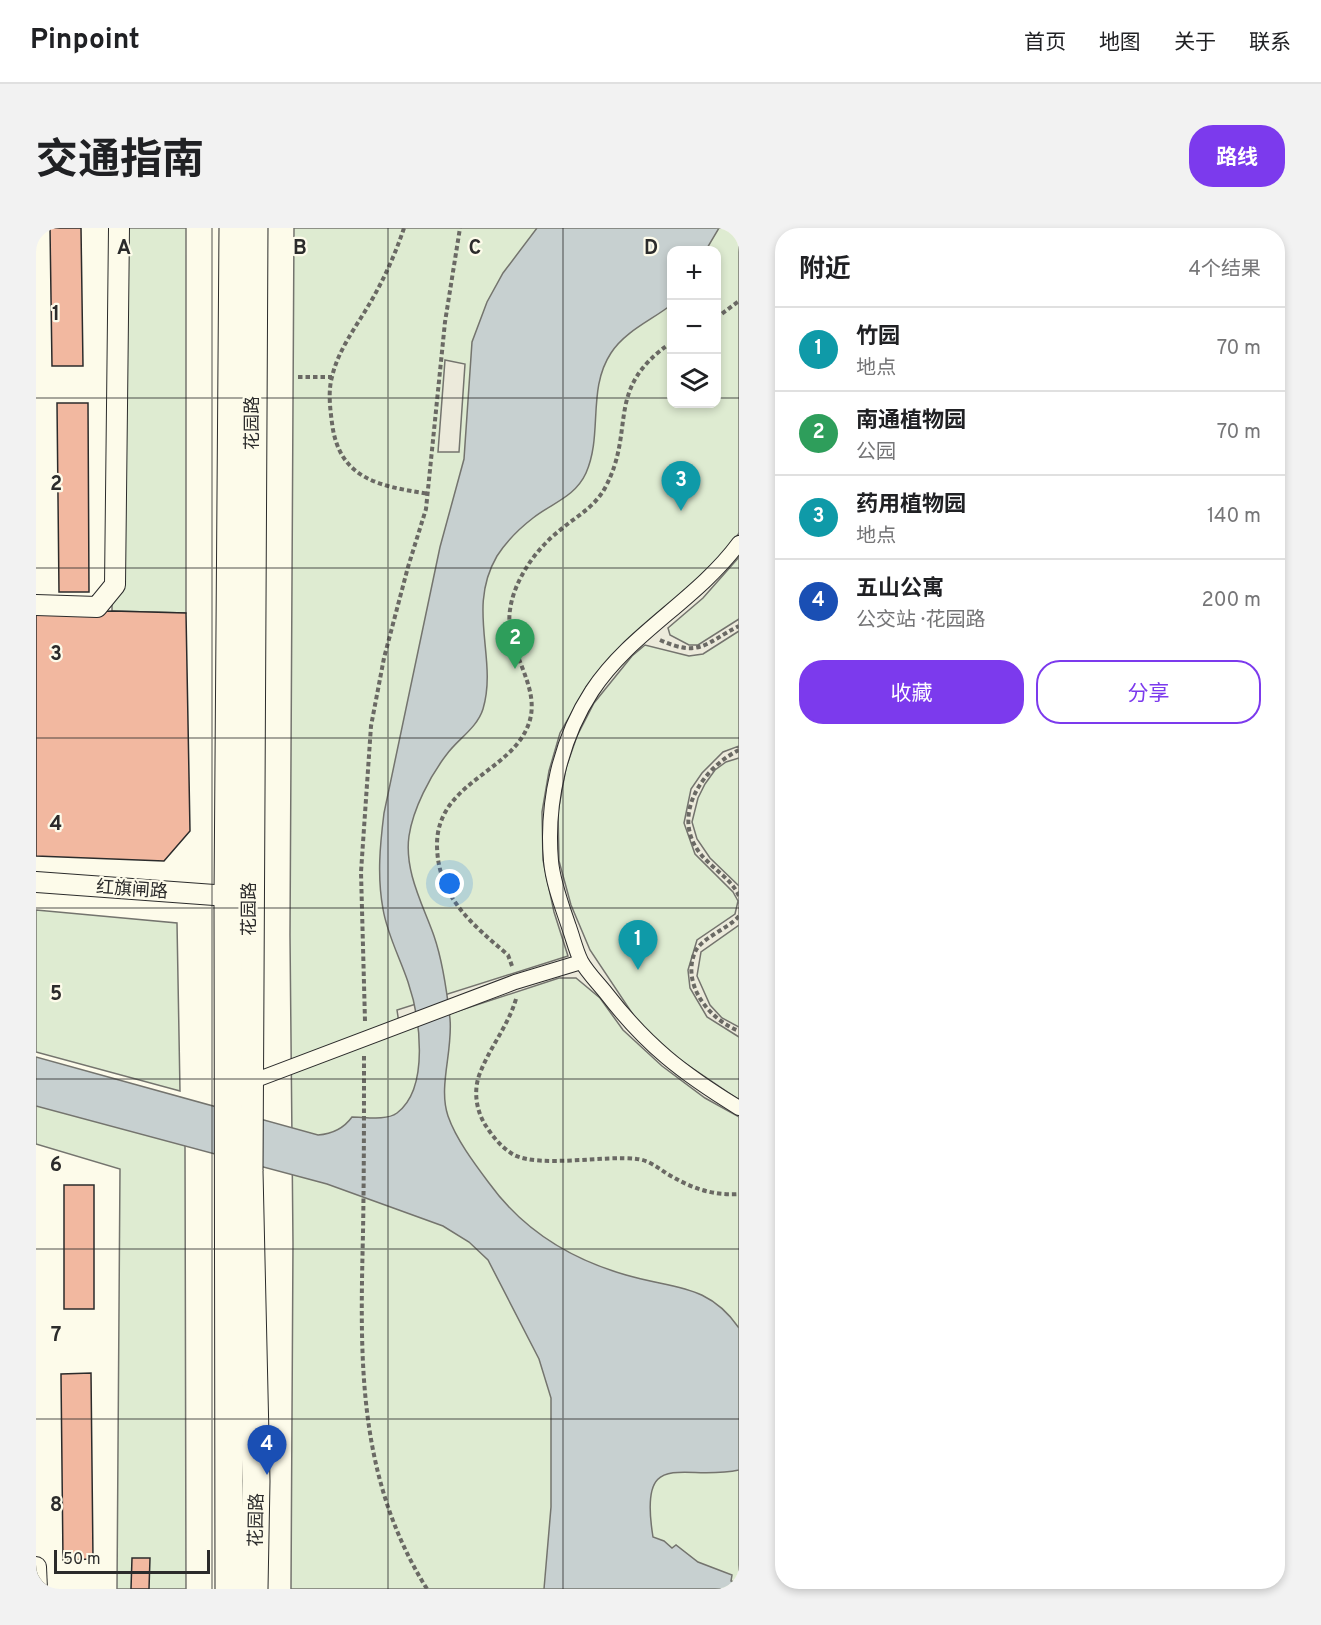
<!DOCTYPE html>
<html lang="zh">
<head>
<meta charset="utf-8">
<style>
	body { margin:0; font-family:Overpass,"Noto Sans SC",sans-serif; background:#f2f2f2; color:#202124 }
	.controls { position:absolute; right:18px; top:18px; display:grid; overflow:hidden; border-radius:12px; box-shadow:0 3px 9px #0003 }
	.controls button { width:54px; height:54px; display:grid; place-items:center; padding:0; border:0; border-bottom:2px solid #e0e0e0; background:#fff; color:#202124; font:30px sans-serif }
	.scale { position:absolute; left:18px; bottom:15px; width:156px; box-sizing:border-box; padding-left:6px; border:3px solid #2b2b2b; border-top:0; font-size:16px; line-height:21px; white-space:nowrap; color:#2b2b2b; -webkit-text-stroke:4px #fdfbea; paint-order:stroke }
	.you { position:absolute; left:414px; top:656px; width:21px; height:21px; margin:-15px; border:4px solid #fff; border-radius:50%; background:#1a73e8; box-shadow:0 0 0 9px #1a73e833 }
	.badge { display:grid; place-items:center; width:39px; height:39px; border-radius:50%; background:#7c3aed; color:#fff; font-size:20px; font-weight:700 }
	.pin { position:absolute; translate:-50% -50px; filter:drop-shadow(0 2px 3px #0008) }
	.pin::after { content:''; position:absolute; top:32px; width:21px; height:18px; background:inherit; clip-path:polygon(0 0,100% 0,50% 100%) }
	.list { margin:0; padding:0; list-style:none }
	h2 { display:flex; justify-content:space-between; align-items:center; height:78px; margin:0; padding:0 24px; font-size:26px }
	h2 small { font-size:20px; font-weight:400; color:#757577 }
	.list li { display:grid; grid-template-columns:39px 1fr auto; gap:18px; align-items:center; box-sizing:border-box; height:84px; padding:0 24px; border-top:2px solid #e0e0e0 }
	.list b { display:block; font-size:22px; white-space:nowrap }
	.list p { margin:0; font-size:20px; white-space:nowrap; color:#757577 }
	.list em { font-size:20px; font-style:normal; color:#757577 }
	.actions { display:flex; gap:12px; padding:18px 24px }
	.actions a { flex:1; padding:14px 0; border:2px solid #7c3aed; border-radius:24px; text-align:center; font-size:21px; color:#7c3aed }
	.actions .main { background:#7c3aed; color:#fff }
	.icon { flex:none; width:33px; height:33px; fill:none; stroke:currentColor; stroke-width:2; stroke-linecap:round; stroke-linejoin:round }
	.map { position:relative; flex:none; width:703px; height:1361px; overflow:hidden; border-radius:24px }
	header { display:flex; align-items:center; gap:36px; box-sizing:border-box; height:84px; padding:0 30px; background:#fff; border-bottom:2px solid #e0e0e0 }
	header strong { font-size:28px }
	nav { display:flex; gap:33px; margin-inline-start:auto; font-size:21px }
	.intro { display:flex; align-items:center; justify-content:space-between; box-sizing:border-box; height:144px; padding:0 36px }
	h1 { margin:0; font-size:42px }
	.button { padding:15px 27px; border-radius:24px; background:#7c3aed; color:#fff; font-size:21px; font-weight:700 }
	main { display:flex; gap:36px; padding:0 36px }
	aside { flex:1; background:#fff; border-radius:24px; box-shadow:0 3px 9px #0003 }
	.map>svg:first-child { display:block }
</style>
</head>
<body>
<header>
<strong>Pinpoint</strong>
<nav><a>首页</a><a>地图</a><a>关于</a><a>联系</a></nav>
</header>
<div class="intro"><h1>交通指南</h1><a class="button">路线</a></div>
<main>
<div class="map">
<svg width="703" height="1361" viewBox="0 0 703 1361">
	<rect width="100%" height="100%" fill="#fdfbea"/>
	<g fill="#deebd1" stroke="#74746e" stroke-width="1.5" fill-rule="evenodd">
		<polygon points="75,0 150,0 150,385 76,383"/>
		<path d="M258,0H703V1361H255L257,1015L254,707ZM636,22H680V176H636Z"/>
		<polygon points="0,682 141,695 144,863 0,824"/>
		<polygon points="0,876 149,917 150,1361 81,1361 84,941 0,916"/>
	</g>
	<g fill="#eceadb" stroke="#74746e" stroke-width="1.5">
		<polygon points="409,132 429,136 423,224 402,224"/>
		<polygon points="703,305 703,329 667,370 632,400 634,407 653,417 662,417 703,391 703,403 667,426 653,428 609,417 596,428 558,475 541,508 530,540 522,584 523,633 535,677 554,722 600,791 634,825 703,872 703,889 669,870 626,838 587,802 564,770 540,750 523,750 364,802 361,782 532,728 518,684 507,632 506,584 513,543 524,505 551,458 583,420 624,387 691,322"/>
		<polygon points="703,518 703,530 690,534 679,542 669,556 662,570 656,594 661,611 674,630 703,658 703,697 665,724 661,748 674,777 686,790 703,799 703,809 671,789 654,760 652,742 661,712 699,686 702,673 697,664 659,626 648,595 655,561 666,545 687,524"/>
	</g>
	<path fill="#c7d0d0" stroke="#74746e" stroke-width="1.5" d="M501,0H683L670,22H636L635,77C616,92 589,103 575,125C551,161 567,207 550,245C539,269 516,275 497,290C484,300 470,314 461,328C430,381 462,430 447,481C441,500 422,511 411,526C394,548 377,581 373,608C368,643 387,677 398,708C407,734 411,764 414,791C417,823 402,859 412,888C420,911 438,935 453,955C487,1002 534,1031 590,1047C637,1061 672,1055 703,1100V1242C646,1254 602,1217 617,1309L628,1313L636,1320L640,1317L662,1334L696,1347L695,1353L703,1355V1361H508L515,1279V1170L503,1131L452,1032L433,1014L407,998L291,956L0,878V829L282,907C296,906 308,900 316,889C329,889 350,893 361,885C394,860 384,789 372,754C364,730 351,706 347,681C341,648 344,617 348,585L404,319L428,231L436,114L451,74L467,45Z"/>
	<g fill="#f2b8a0" stroke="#2b2b2b" stroke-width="1.5">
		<polygon points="14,0 45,0 47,138 16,138"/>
		<polygon points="21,175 52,175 53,364 23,364"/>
		<polygon points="76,383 150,385 154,603 128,633 0,628 0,387"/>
		<rect x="28" y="957" width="30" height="124"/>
		<polygon points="55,1145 57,1331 27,1332 25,1146"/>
		<polygon points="96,1330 114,1330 113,1361 95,1361"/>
	</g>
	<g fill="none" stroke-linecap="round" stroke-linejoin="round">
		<g stroke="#2b2b2b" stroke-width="16">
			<g id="pedestrian">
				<path d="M703,315C661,372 594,405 556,463C524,512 510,575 515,633C517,655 526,678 533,699C537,710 540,723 545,733C551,744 562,755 570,765C611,818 646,845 703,880"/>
				<polyline points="212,855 479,754 545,734"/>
			</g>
		</g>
		<g stroke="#2b2b2b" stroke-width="22">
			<g id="minor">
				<polyline points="0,377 61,379 79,357 83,0"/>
				<polyline points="0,654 192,668"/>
				<polyline points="0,1339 1,1361"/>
			</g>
		</g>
		<g stroke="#2b2b2b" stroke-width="29">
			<g id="secondary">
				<polyline points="218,0 213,943 220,1253 218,1361"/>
				<polyline points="193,1361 192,668 197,0"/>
			</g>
		</g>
		<g stroke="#6a6964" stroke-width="4" stroke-dasharray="4.5 3" stroke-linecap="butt">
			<path d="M368,0C359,27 348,51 334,75C320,99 302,122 296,149C292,163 294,180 296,195C303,252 344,258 393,266"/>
			<polyline points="680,90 703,73"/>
			<polyline points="262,149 296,149"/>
			<path d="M624,412C664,430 669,415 703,398"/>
			<path d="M703,522C667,540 635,586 663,624C675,640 695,650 703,668"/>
			<path d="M703,688C692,701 665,710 659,724C645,757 674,792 703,803"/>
			<path d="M476,738L472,727C436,696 402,669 401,618C400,554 476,545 493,495C506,457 468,422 474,382C478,352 500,321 523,303C539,289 558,280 569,260C601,200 567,161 636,114"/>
			<path d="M480,771C472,798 454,819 444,845C437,862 440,883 450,898C457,909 466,920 478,927C505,940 569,927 601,931C612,932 621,939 630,945C653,959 675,968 703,966"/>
			<polyline points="329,793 325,644 335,498 348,430 372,339 390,281 409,94 424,0"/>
			<path d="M328,828C328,887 328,946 327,1005C324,1132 321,1249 391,1361"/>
		</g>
		<use href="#pedestrian" stroke="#fdfbea" stroke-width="14"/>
		<use href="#minor" stroke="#fdfbea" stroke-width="20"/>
		<use href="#secondary" stroke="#fdfbea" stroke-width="27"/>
	</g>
	<path fill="none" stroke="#2b2b2b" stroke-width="1.5" stroke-opacity="0.55" d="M176,0V1361M352,0V1361M527,0V1361M0,170H636M680,170H703M0,340H703M0,510H703M0,680H703M0,851H703M0,1021H703M0,1191H703"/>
	<g text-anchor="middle" stroke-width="4.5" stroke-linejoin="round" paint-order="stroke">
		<g font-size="18" fill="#2b2b2b" stroke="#fdfbea">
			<text transform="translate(216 195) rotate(-90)" y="6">花园路</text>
			<text transform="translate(96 661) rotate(4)" y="6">红旗闸路</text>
			<text transform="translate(213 681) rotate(-90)" y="6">花园路</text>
			<text transform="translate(220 1292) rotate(-89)" y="6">花园路</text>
		</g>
	</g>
	<g font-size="20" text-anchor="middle" font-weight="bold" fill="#2b2b2b" stroke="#fdfbea" stroke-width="4.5" stroke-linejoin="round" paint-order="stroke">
		<text x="88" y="26">A</text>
		<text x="264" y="26">B</text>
		<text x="439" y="26">C</text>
		<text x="615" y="26">D</text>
		<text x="20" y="92">1</text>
		<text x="20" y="262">2</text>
		<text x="20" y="432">3</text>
		<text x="20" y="602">4</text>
		<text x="20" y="772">5</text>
		<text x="20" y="943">6</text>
		<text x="20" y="1113">7</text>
		<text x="20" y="1283">8</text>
	</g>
</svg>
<div class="controls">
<button>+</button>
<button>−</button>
<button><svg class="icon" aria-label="layers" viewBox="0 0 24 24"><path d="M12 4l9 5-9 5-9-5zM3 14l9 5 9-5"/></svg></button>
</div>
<div class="scale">50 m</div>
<div class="you"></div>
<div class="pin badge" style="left:602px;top:742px;background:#0f9aa8">1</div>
<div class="pin badge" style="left:479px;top:441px;background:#2e9e5b">2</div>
<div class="pin badge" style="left:645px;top:283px;background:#0f9aa8">3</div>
<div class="pin badge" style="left:231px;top:1247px;background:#1a4fb4">4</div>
</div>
<aside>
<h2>附近<small>4个结果</small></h2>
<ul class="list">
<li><span class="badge" style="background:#0f9aa8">1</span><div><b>竹园</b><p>地点</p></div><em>70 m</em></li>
<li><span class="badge" style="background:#2e9e5b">2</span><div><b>南通植物园</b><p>公园</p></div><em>70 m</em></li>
<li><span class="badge" style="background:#0f9aa8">3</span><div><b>药用植物园</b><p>地点</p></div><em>140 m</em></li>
<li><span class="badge" style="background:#1a4fb4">4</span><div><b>五山公寓</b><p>公交站 · 花园路</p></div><em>200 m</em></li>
</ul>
<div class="actions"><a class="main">收藏</a><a>分享</a></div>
</aside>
</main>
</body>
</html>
